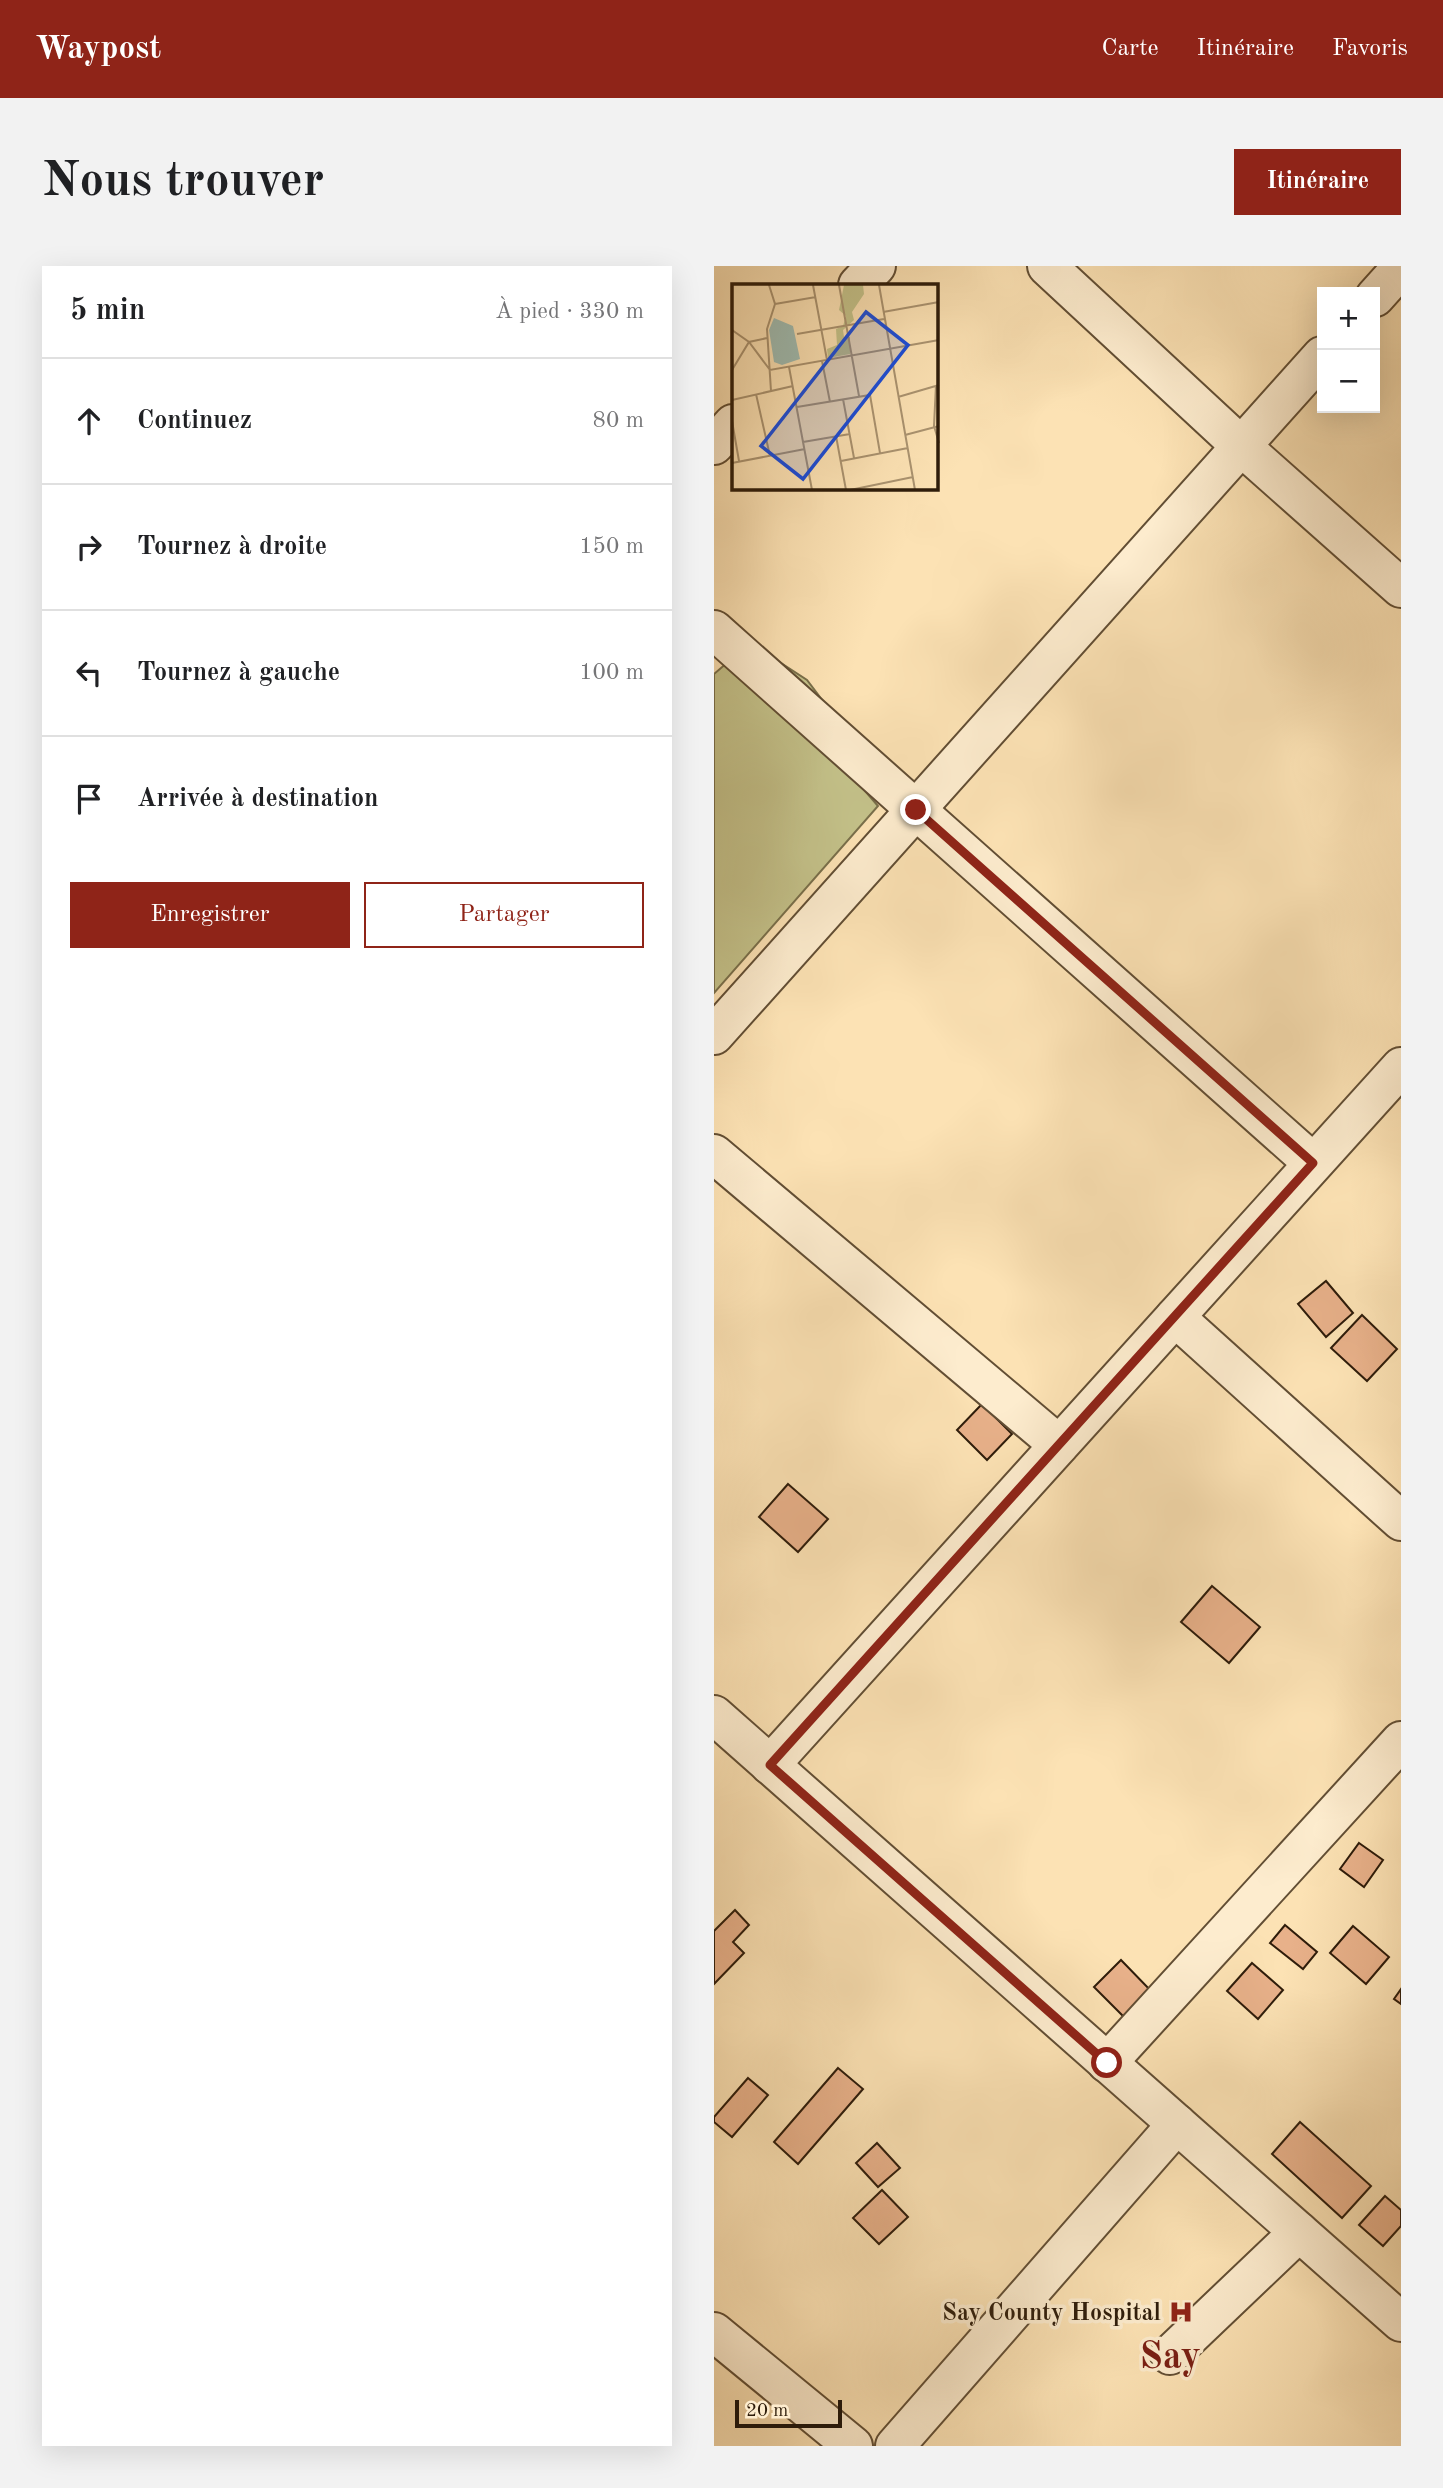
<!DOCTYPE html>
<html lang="fr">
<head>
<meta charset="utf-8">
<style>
	body { margin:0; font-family:"Old Standard TT",serif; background:#f2f2f2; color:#202124 }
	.controls { position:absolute; right:21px; top:21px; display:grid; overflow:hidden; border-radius:0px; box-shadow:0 7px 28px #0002 }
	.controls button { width:63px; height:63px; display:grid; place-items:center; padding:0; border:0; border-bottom:2px solid #e0e0e0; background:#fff; color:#202124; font:35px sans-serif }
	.scale { position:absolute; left:21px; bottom:18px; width:107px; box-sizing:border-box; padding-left:7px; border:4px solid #2e1c0a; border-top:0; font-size:19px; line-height:24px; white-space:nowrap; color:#2e1c0a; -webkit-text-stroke:5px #fdecce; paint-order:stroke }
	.stop { position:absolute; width:21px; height:21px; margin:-16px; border:5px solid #8f2418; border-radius:50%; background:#fff }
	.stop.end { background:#8f2418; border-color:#fff; box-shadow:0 2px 7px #0008 }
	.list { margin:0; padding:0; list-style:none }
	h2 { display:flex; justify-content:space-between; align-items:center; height:91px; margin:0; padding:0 28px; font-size:30px }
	h2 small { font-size:23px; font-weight:400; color:#757577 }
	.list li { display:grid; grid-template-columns:46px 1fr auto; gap:21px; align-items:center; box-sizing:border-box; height:126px; padding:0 28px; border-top:2px solid #e0e0e0 }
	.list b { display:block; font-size:26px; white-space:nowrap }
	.list em { font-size:23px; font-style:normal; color:#757577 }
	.actions { display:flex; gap:14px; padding:21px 28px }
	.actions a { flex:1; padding:16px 0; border:2px solid #8f2418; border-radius:0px; text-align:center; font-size:24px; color:#8f2418 }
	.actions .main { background:#8f2418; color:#fff }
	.icon { flex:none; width:38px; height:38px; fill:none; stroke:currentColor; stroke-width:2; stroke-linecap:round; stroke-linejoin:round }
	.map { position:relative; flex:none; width:687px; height:2180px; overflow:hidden; border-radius:0px }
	header { display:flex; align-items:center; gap:42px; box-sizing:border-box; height:98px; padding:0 35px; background:#8f2418; color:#fff }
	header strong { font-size:33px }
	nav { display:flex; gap:38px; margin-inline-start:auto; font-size:24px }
	.intro { display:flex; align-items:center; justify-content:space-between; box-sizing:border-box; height:168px; padding:0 42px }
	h1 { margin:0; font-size:49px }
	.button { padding:18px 32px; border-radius:0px; background:#8f2418; color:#fff; font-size:24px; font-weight:700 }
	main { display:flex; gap:42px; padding:0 42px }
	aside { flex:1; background:#fff; border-radius:0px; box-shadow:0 7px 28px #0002 }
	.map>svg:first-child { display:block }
</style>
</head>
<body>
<header>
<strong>Waypost</strong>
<nav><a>Carte</a><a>Itinéraire</a><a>Favoris</a></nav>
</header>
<div class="intro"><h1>Nous trouver</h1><a class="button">Itinéraire</a></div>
<main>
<aside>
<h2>5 min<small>À pied · 330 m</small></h2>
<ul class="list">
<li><svg class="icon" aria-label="ahead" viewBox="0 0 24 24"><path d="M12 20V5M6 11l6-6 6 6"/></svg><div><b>Continuez</b></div><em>80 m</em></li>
<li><svg class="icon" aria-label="right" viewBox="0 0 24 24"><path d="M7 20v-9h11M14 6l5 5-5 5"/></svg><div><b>Tournez à droite</b></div><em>150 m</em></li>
<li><svg class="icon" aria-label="left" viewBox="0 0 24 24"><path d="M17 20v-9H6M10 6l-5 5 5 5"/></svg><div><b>Tournez à gauche</b></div><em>100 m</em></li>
<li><svg class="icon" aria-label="arrive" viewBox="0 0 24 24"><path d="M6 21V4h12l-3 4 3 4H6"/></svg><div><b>Arrivée à destination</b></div></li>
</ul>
<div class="actions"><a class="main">Enregistrer</a><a>Partager</a></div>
</aside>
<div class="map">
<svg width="687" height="2180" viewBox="0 0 687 2180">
	<rect width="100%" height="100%" fill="#fce2b4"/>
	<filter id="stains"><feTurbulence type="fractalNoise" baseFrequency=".00286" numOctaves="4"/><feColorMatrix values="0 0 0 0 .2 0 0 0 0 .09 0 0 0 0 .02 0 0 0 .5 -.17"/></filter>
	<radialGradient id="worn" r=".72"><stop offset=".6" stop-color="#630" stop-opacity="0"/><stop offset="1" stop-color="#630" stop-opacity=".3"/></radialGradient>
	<polygon fill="#c4c28a" stroke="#796f4a" stroke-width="2" points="36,377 93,414 121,451 139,511 164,540 0,727 0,408"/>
	<g fill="#e8b18a" stroke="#2e1c0a" stroke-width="2">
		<polygon points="612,1015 639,1047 612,1071 584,1038"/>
		<polygon points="648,1049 683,1083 653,1115 617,1082"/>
		<polygon points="268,1138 298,1168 273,1194 243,1164"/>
		<polygon points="74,1218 114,1253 84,1286 45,1251"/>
		<polygon points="498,1320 546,1361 515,1397 467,1356"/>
		<polygon points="645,1577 669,1594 650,1621 626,1603"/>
		<polygon points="21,1644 35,1659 19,1676 30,1687 0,1718 0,1665"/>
		<polygon points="571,1659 603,1686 589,1703 556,1677"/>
		<polygon points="639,1660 675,1691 652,1718 616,1687"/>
		<polygon points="407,1694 440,1728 413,1754 380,1721"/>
		<polygon points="538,1697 569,1724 544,1753 513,1725"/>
		<polygon points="687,1723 687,1738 680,1733"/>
		<polygon points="124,1802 149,1823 84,1898 60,1876"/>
		<polygon points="34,1812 54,1829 18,1871 0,1856 0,1851"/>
		<polygon points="586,1856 657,1920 628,1952 558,1888"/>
		<polygon points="163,1877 186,1902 164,1921 142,1897"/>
		<polygon points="168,1924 194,1951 165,1978 139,1952"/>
		<polygon points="671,1930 687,1944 687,1960 669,1980 645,1959"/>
	</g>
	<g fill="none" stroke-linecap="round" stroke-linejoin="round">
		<g stroke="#624e34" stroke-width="42">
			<g id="street">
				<polyline points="333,0 527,180 687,322"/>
				<polyline points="144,19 162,0"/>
				<polyline points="661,31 687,2"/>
				<polyline points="0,179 19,158"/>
				<polyline points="0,364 599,897"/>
				<polyline points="0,769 608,90"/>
				<polyline points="0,888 345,1179"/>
				<polyline points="461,1051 687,1255"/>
				<polyline points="0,1449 687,2056"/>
				<polyline points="56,1499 687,801"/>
				<polyline points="393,1797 687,1475"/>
				<polyline points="0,2066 139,2180"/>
				<polyline points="456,2089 585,1966"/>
				<polyline points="181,2180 463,1858"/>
			</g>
		</g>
		<use href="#street" stroke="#fdecce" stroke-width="38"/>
	</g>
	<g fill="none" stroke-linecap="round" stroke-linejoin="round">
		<polyline stroke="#8f2418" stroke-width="9" points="202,544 599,897 56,1499 393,1797"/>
	</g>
	<defs>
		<g id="hospital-bare" transform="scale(1.89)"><path d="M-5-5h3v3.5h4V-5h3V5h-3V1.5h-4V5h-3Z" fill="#8f2418" stroke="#fdecce" stroke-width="2.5" paint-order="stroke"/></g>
	</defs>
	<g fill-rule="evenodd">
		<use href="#hospital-bare" x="467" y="2046"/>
	</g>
	<g text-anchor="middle" stroke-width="7" stroke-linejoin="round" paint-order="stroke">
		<g font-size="24" font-weight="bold" fill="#2e1c0a" stroke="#fdecce" text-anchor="end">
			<text x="447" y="2054">Say County Hospital</text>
		</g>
		<g font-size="38" font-weight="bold" fill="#7a1f14" stroke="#fdecce">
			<text x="456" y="2102">Say</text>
		</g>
	</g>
	<g transform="translate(18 18)">
		<rect width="206" height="206" fill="#fce2b4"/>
		<path d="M112,1H131L132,10L120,28L122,36L111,46L112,53H118V70L96,74L95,65L105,61L104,45L111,42L114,32L107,26Z" fill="#c4c28a"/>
		<path d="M42,34L61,42L68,75L50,81L42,78L37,46Z" fill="#a0bdb3"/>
		<path fill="none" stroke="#aa9370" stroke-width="2" d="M37,1L43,20L35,45L39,107M81,1L95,76M107,1L127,112M147,1L183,206M43,20L84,13M151,28L207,18M0,46L17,58L38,86L207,56M65,50L152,35M90,77L98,118M57,83L80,206M0,86L17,58L35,54M204,101L202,142L207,159M24,110L38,172M166,113L207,101M111,115L122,174M0,116L61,102M65,123L138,111L148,169M0,137L7,177M173,151L207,142M104,152L114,206M71,158L118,150M109,177L176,164M0,179L73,165M118,206L181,193"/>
		<path fill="#1d4ed8" fill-opacity="0.15" stroke="#1d4ed8" stroke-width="3.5" d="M134,28L176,61L71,195L29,162Z"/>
		<rect width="206" height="206" fill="none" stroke="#2e1c0a" stroke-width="3.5"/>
	</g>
	<rect width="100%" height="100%" filter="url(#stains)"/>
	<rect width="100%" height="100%" fill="url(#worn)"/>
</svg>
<div class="controls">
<button>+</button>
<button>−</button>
</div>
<div class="scale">20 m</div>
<div class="stop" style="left:393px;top:1797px"></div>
<div class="stop end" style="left:202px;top:544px"></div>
</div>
</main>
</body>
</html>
